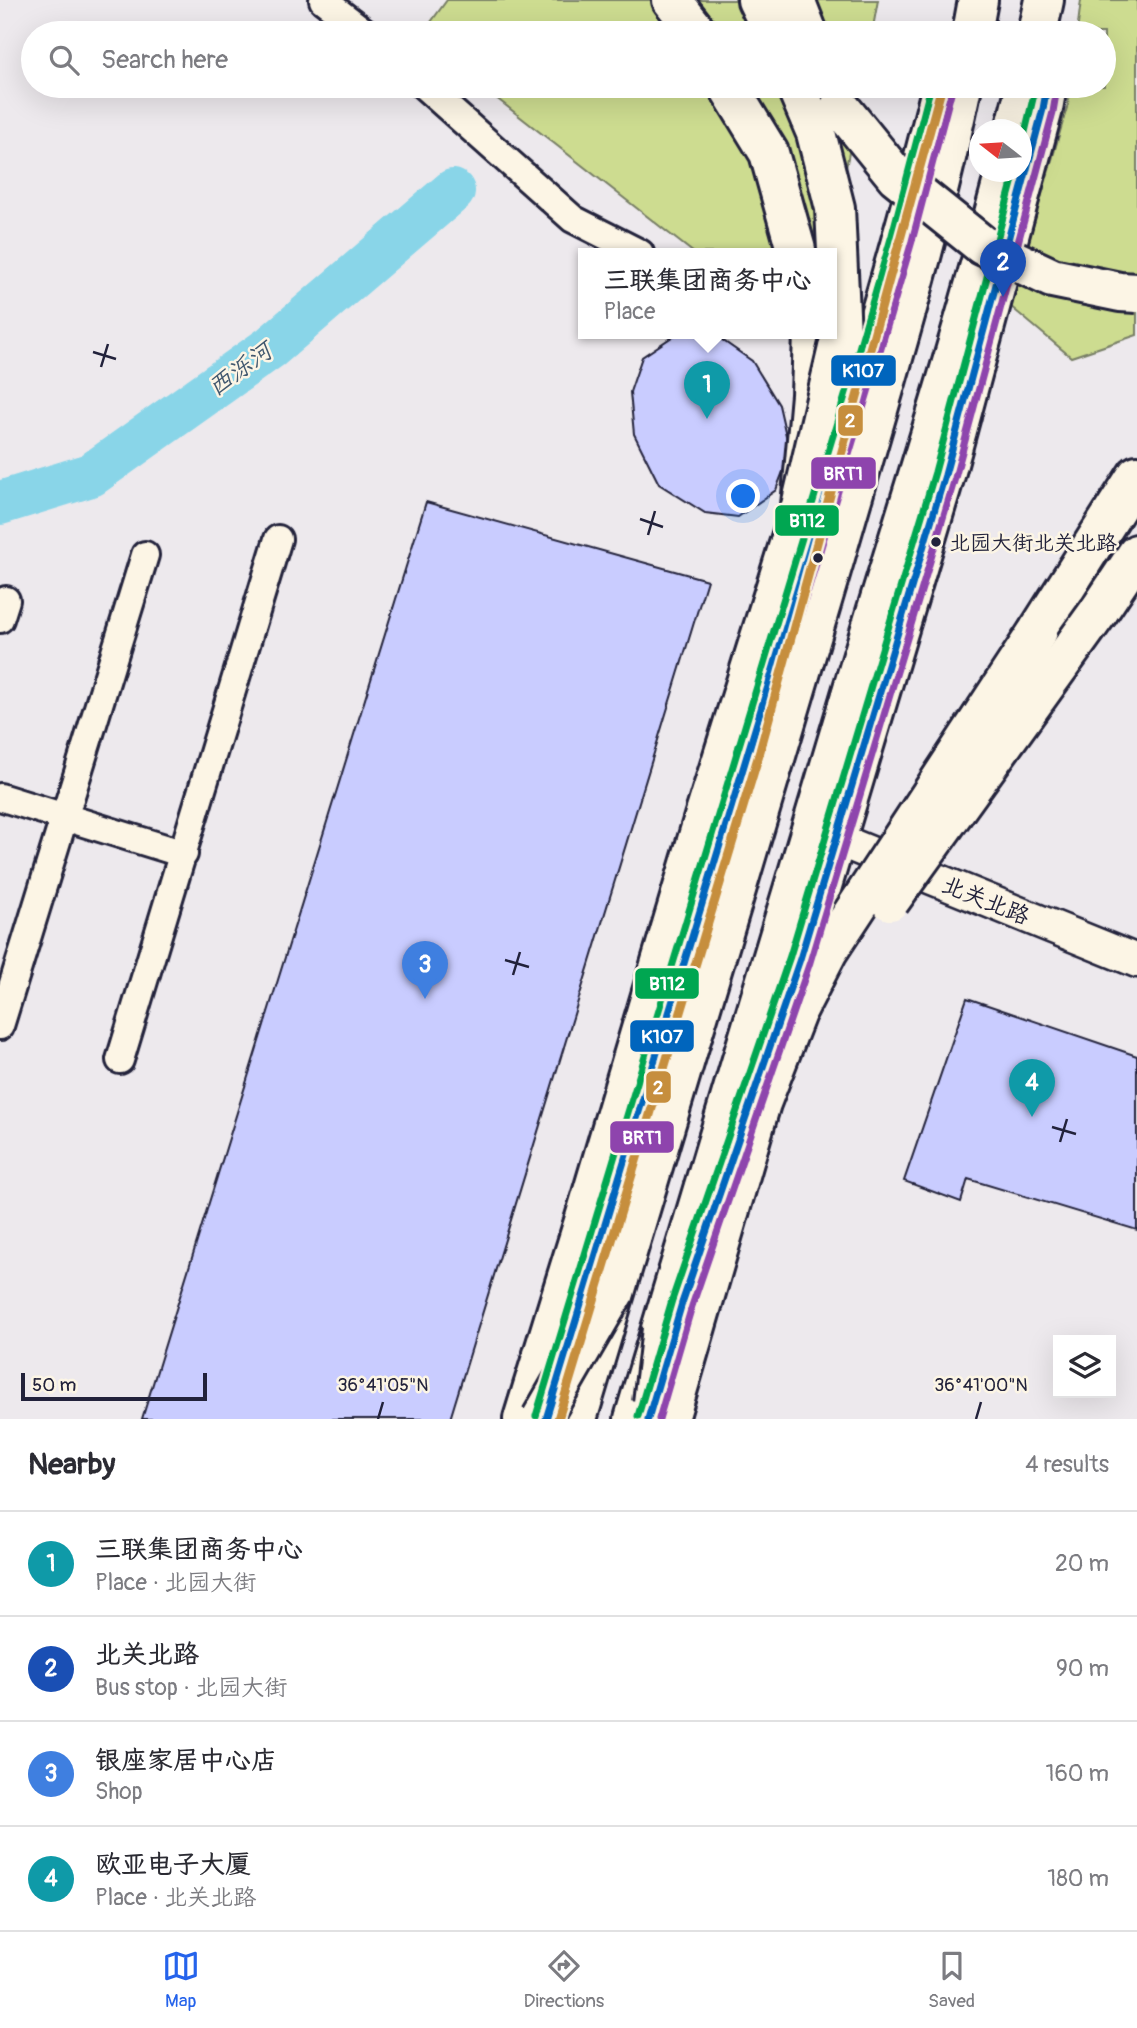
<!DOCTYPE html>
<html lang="en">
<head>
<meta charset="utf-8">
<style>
	body { margin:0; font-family:Pangolin,"LXGW WenKai TC",sans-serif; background:#f2f2f3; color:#2b2b33 }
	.controls { position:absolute; right:21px; bottom:21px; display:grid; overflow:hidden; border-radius:0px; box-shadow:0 7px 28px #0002 }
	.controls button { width:63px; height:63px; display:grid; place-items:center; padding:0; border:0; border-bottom:2px solid #e1e1e2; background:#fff; color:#2b2b33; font:35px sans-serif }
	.compass { position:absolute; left:969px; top:119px; width:63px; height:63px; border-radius:50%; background:#fff; box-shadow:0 7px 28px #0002; rotate:287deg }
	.scale { position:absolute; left:21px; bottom:18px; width:186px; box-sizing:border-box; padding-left:7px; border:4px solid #22223b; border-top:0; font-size:19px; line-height:24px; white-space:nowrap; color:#22223b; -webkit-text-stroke:5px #fcf5e5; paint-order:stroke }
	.you { position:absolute; left:744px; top:497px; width:24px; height:24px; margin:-18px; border:5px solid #fff; border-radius:50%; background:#1a73e8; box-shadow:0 0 0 10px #1a73e833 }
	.badge { display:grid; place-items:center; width:46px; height:46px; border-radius:50%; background:#2563eb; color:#fff; font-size:23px; font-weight:700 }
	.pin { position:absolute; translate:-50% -58px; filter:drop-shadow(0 2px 4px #0008) }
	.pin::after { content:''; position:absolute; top:37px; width:24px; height:21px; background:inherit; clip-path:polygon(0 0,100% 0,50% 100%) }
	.popup { position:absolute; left:578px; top:248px; width:259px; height:91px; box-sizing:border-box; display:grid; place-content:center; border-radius:0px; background:#fff; filter:drop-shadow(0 2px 5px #0005); font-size:23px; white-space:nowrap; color:#7c7c81 }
	.popup b { font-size:26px; color:#2b2b33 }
	.popup::after { content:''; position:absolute; left:50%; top:100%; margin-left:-14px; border:14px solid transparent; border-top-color:#fff }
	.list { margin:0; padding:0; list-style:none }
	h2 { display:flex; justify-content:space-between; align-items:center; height:91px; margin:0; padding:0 28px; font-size:30px }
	h2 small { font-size:23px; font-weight:400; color:#7c7c81 }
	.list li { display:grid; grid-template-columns:46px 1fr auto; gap:21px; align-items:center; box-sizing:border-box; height:105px; padding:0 28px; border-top:2px solid #e1e1e2 }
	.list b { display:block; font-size:26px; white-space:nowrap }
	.list p { margin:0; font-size:23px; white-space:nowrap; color:#7c7c81 }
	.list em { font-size:23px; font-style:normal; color:#7c7c81 }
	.icon { flex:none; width:38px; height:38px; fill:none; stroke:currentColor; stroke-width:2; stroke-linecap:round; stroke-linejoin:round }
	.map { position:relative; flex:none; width:1137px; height:1419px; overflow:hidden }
	.search { position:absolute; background:#fff; box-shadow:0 7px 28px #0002; left:21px; right:21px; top:21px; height:77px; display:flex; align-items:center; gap:18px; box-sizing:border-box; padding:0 24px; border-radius:38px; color:#7c7c81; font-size:26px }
	.sheet { height:511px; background:#fff }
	nav { display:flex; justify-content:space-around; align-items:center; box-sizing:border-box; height:98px; border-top:2px solid #e1e1e2; background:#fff; font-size:19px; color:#7c7c81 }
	nav a { display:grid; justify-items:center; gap:4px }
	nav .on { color:#2563eb }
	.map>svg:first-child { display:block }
</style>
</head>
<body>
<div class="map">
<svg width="1137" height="1419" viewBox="0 0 1137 1419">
	<rect width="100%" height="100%" fill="#ede9ed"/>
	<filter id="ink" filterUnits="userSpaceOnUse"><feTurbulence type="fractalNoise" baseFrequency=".0143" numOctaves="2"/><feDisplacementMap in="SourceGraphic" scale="14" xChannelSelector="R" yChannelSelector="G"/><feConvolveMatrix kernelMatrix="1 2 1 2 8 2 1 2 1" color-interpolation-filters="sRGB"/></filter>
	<g filter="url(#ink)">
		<g fill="#cddc90" stroke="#787f66" stroke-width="2">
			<polygon points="447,0 878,0 872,33 423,33"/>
			<polygon points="1081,0 1137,0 1137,335 1071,357 1010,306 1068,104 1070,86 1104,86 1104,33 1077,33"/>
			<polygon points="481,86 862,86 832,240 797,253 694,253"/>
		</g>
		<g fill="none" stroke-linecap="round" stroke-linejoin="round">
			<polyline stroke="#89d5e8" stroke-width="44" points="0,503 91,475 271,347 453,191"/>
		</g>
		<g fill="#c9ccff" stroke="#22223b" stroke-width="2">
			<polygon points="678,333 712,333 752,361 779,405 790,453 776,490 738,517 705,513 659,484 634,434 630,392 642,357"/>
			<polygon points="426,502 707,580 450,1419 142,1419"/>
			<polygon points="967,998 1137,1056 1137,1230 968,1179 961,1202 904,1181"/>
		</g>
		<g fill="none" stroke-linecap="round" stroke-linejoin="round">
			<g stroke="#22223b" stroke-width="32">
				<g id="minor">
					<polyline points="323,0 366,33"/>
					<polyline points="424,86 573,219 640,253"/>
					<polyline points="0,619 6,600"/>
					<polyline points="0,797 184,854"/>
					<polyline points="0,1026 145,555"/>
					<polyline points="120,1060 278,539"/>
				</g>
			</g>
			<g stroke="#22223b" stroke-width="37">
				<polyline id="tertiary" points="836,839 1137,961"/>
			</g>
			<g stroke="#22223b" stroke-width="44">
				<g id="primary">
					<polyline points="780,1018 800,959 945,475 1043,109 1047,86"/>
					<path d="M561,1369C631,1137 700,905 771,673C831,478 893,284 942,86"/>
				</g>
			</g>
			<g stroke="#22223b" stroke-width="44">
				<g id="trunk">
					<polyline points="672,0 698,33"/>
					<polyline points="757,0 773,33"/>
					<polyline points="795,0 808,33"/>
					<polyline points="972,33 978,0"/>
					<polyline points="1037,33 1044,0"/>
					<polyline points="728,86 769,153 797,253"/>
					<polyline points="1015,130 1026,86"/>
					<polyline points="1099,611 1137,554"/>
					<polyline points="1038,631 1137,475"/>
					<polyline points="523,1419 585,1218 704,817 801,506 811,395 813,333"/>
					<path d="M577,1419C662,1131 751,845 835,557C880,401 929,245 962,86"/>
					<path d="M634,1419C707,1181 777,943 848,705C901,527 959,351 1005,172"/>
				</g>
			</g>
			<use href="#minor" stroke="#fcf5e5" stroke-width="26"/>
			<use href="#tertiary" stroke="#fcf5e5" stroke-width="32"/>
			<use href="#primary" stroke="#fcf5e5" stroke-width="38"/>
			<use href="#trunk" stroke="#fcf5e5" stroke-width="38"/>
			<g stroke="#22223b" stroke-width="44" stroke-linecap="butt">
				<g id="trunk-bridge">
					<polyline points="796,86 816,133 835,208 841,335 801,506"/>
					<polyline points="840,107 896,176 982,245 1052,278 1120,292 1137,293"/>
					<polyline points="890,901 1099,611"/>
					<polyline points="653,1403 662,1329"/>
					<polyline points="541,1419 615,1291"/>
					<polyline points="669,1419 761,1103 796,1013 828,951 1038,631"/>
				</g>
			</g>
			<use href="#trunk-bridge" stroke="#fcf5e5" stroke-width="38"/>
			<g stroke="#fcf5e5" stroke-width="12">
				<g id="bus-1">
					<polyline points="546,1419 858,389 902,238 942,86"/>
					<polyline points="648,1419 682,1303 800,959 945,475 1043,109 1047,86"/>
				</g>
			</g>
			<g stroke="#fcf5e5" stroke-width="12">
				<g id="bus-2">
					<polyline points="557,1419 868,392 912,241 952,89"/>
					<polyline points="659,1419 692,1306 810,962 955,478 1053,112 1057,88"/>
				</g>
			</g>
			<g stroke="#fcf5e5" stroke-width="12">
				<g id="bus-3">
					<polyline points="1021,149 1036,86"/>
					<polyline points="536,1416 848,386 892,235 931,86"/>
					<polyline points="638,1416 672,1300 790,956 935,472 1015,172"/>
				</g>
			</g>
			<use href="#bus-1" stroke="#0065bd" stroke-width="7"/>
			<use href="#bus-2" stroke="#8e44ad" stroke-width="7"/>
			<use href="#bus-3" stroke="#00a651" stroke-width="7"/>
			<g stroke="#fcf5e5" stroke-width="14">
				<polyline id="metro-1" points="558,1419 760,751 942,86"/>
			</g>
			<use href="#metro-1" stroke="#c68e3d" stroke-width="9"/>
		</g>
	</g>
	<path fill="none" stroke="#22223b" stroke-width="2.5" d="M93,352L116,359M101,367L108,344M640,519L663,527M648,535L655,511M505,960L529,967M513,975L520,952M1052,1127L1076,1134M1060,1142L1067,1119M378,1419L383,1402M976,1419L981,1402"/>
	<g fill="#22223b" stroke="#fcf5e5" stroke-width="2.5">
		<circle cx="936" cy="542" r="6"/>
		<circle cx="818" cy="558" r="6"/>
	</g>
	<g text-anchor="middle" stroke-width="5" stroke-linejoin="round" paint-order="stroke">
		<g font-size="21" fill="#22223b" stroke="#fcf5e5" text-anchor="start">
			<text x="949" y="550">北园大街北关北路</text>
		</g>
		<g font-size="23" fill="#22223b" stroke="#fcf5e5">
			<text transform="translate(986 900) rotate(22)" y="8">北关北路</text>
		</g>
		<g font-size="24" font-style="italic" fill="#41586f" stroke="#fcf5e5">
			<text transform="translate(240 369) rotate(-36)" y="8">西泺河</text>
		</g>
	</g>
	<g font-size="18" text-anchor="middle" fill="#22223b" stroke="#fcf5e5" stroke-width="5" stroke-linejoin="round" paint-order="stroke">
		<text x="383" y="1391">36°41'05"N</text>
		<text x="981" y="1391">36°41'00"N</text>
	</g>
	<g stroke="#fcf5e5" stroke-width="2.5">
		<rect x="830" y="354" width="67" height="33" rx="7" fill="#0065bd"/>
		<rect x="837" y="404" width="27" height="33" rx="7" fill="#c68e3d"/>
		<rect x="810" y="456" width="67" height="34" rx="7" fill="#8e44ad"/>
		<rect x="774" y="504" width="66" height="33" rx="7" fill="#00a651"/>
		<rect x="634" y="967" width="66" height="33" rx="7" fill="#00a651"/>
		<rect x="629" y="1019" width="66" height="34" rx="7" fill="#0065bd"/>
		<rect x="645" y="1070" width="27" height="34" rx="7" fill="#c68e3d"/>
		<rect x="609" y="1120" width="66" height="34" rx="7" fill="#8e44ad"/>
	</g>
	<g font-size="19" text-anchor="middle" font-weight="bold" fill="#fff">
		<text x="863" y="377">K107</text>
		<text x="850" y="427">2</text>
		<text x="843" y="480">BRT1</text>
		<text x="807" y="527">B112</text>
		<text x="667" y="990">B112</text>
		<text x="662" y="1043">K107</text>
		<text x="658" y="1094">2</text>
		<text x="642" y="1144">BRT1</text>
	</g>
</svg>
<div class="controls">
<button><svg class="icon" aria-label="layers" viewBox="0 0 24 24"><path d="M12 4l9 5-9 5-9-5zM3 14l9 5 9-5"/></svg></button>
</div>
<svg class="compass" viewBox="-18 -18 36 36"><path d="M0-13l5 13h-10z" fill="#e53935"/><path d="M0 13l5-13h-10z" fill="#7c7c81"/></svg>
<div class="scale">50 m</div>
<div class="you"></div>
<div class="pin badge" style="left:707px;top:419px;background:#0f9aa8">1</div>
<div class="popup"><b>三联集团商务中心</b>Place</div>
<div class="pin badge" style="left:1003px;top:297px;background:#1a4fb4">2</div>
<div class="pin badge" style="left:425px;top:999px;background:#3f7fe0">3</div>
<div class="pin badge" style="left:1032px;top:1117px;background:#0f9aa8">4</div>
<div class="search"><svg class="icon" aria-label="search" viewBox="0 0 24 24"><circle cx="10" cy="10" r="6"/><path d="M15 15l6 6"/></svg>Search here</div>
</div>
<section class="sheet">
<h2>Nearby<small>4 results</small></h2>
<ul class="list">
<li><span class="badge" style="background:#0f9aa8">1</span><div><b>三联集团商务中心</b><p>Place · 北园大街</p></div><em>20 m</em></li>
<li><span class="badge" style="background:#1a4fb4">2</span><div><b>北关北路</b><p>Bus stop · 北园大街</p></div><em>90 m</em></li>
<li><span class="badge" style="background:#3f7fe0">3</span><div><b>银座家居中心店</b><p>Shop</p></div><em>160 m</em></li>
<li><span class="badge" style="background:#0f9aa8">4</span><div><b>欧亚电子大厦</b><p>Place · 北关北路</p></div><em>180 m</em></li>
</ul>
</section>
<nav>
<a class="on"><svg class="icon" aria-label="map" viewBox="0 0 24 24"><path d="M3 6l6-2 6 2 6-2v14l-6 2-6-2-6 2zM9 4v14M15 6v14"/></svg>Map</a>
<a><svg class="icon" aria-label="directions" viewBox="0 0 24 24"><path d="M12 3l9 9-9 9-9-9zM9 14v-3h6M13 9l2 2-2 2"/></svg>Directions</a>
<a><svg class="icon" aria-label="saved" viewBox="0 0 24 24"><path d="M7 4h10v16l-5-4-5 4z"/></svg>Saved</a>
</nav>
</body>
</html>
